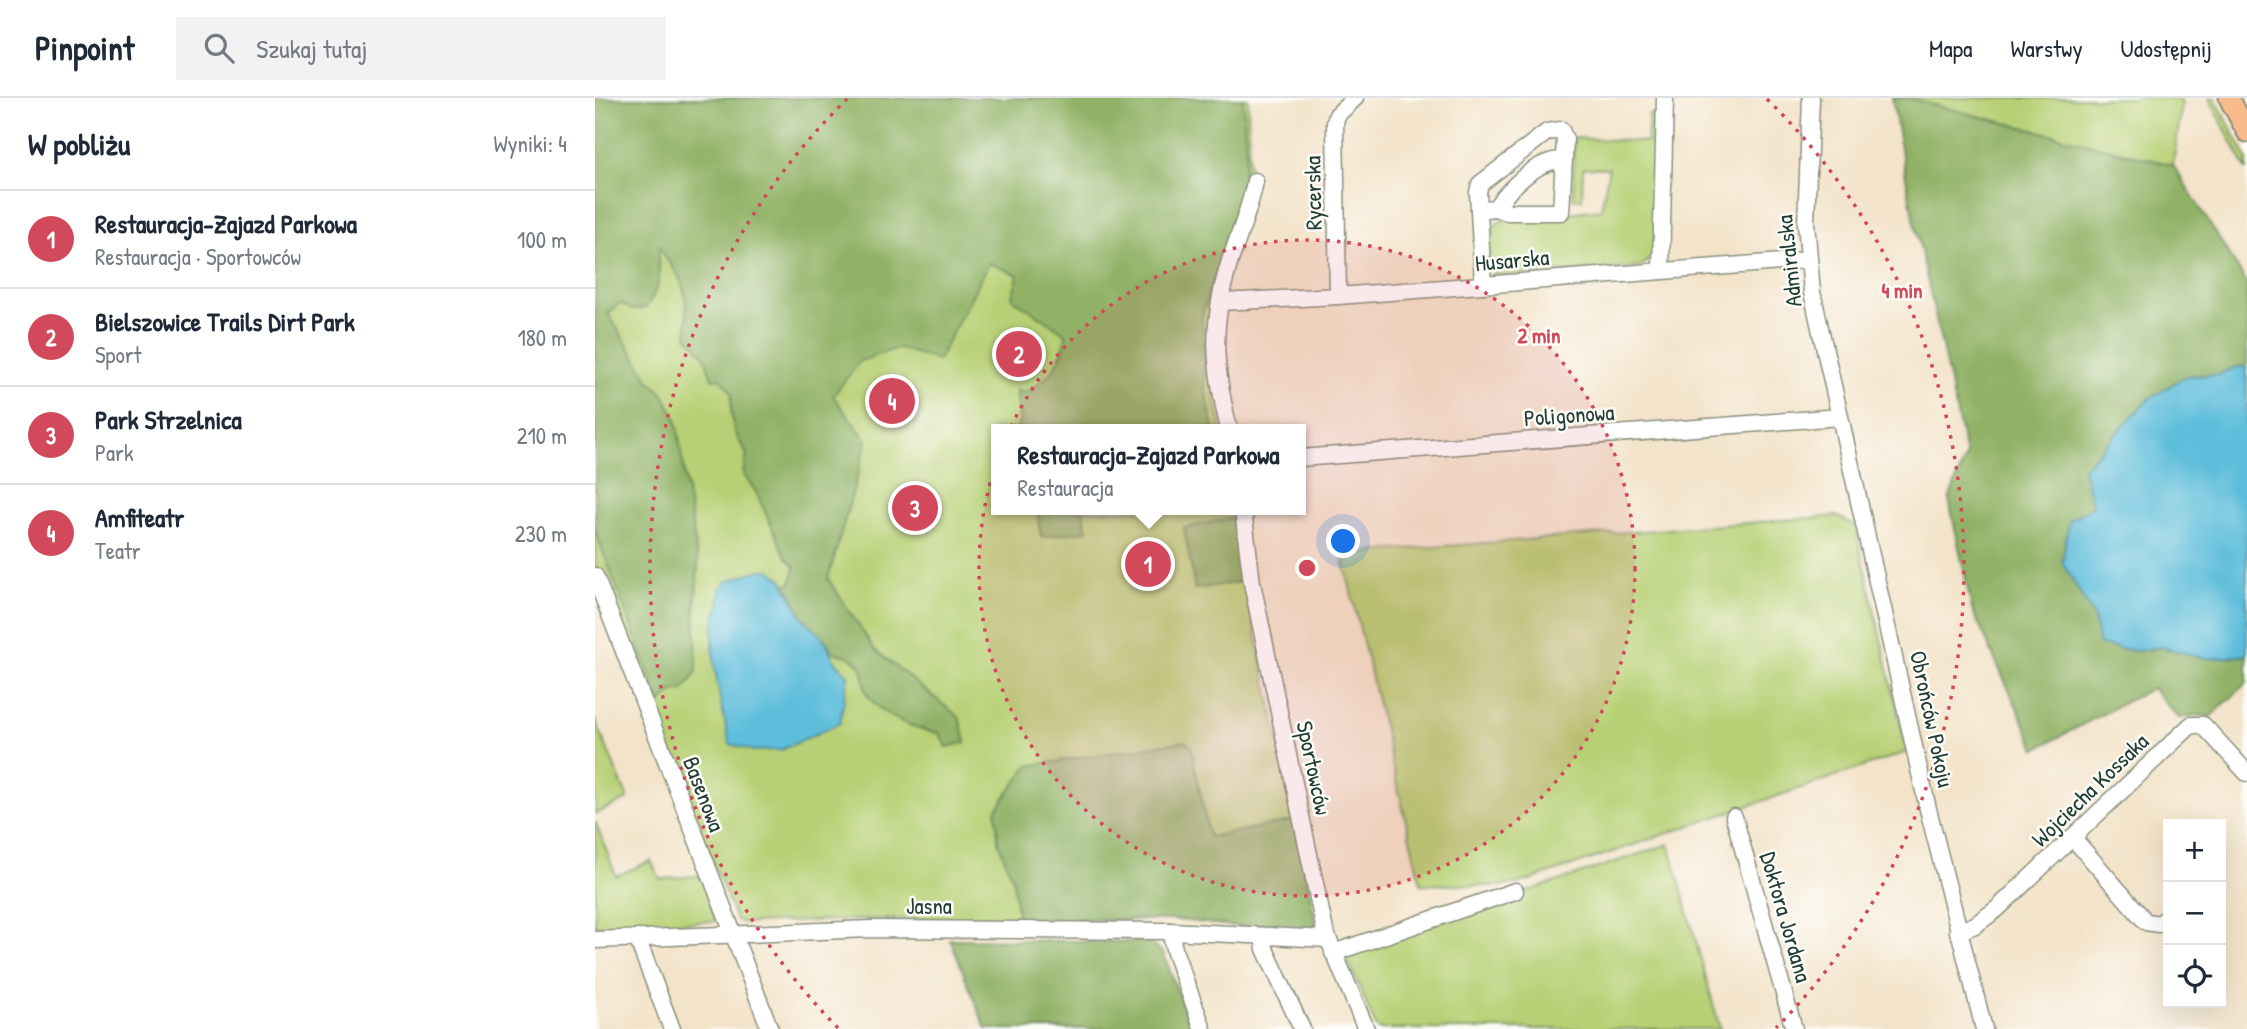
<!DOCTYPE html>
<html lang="pl">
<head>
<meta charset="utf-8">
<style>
	body { margin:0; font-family:"Patrick Hand",sans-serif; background:#f2f2f3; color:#1f2937 }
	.controls { position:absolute; right:21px; bottom:21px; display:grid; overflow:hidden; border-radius:0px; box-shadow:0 7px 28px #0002 }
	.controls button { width:63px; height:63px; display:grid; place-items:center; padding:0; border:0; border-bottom:2px solid #e0e1e3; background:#fff; color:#1f2937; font:35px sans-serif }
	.you { position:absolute; left:749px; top:444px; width:24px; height:24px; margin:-18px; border:5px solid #fff; border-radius:50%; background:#1a73e8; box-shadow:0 0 0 10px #1a73e833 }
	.badge { display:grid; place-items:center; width:46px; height:46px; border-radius:50%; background:#d1495b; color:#fff; font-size:23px; font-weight:700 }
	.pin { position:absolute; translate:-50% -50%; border:4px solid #fff; box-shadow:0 2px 7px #0006 }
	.popup { position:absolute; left:396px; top:326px; width:315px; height:91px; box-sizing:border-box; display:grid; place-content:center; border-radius:0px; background:#fff; filter:drop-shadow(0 2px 5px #0005); font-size:23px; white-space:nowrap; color:#747a83 }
	.popup b { font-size:26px; color:#1f2937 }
	.popup::after { content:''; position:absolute; left:50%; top:100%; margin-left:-14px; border:14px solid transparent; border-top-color:#fff }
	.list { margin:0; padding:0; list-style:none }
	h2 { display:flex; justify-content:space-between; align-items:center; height:91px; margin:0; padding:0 28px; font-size:30px }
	h2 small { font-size:23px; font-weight:400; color:#747a83 }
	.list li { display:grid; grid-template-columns:46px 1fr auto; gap:21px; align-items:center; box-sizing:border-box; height:98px; padding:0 28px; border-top:2px solid #e0e1e3 }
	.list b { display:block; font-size:26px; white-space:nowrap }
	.list p { margin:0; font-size:23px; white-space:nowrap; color:#747a83 }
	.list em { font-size:23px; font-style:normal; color:#747a83 }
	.icon { flex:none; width:38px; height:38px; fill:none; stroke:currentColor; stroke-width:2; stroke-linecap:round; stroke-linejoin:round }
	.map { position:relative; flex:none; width:1652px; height:931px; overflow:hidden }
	header { display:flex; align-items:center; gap:42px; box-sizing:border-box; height:98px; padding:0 35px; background:#fff; border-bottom:2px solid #e0e1e3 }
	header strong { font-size:33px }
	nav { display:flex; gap:38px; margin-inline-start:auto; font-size:24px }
	.search { width:490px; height:63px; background:#f2f2f3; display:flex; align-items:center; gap:18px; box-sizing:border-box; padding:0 24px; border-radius:0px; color:#747a83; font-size:26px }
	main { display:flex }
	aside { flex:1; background:#fff }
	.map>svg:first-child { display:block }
</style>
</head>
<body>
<header>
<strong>Pinpoint</strong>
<div class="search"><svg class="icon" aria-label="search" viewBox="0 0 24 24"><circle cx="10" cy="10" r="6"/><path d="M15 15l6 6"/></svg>Szukaj tutaj</div>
<nav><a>Mapa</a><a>Warstwy</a><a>Udostępnij</a></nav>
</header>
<main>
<aside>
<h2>W pobliżu<small>Wyniki: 4</small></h2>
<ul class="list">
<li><span class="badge">1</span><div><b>Restauracja-Zajazd Parkowa</b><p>Restauracja · Sportowców</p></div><em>100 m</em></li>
<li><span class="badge">2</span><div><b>Bielszowice Trails Dirt Park</b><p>Sport</p></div><em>180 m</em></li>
<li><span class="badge">3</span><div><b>Park Strzelnica</b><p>Park</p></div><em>210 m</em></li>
<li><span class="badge">4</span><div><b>Amfiteatr</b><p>Teatr</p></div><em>230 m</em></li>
</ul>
</aside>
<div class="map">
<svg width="1652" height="931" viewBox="0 0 1652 931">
	<rect width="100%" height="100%" fill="#fdfcf7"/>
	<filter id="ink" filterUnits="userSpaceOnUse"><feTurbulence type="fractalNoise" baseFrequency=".0143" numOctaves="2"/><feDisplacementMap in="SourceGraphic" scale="14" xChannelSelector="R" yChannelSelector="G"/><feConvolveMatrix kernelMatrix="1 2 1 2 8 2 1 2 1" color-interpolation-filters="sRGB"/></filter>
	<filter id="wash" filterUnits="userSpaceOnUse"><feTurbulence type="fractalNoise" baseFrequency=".00686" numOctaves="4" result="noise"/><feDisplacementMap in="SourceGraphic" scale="28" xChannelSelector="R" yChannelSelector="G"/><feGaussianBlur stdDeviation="1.57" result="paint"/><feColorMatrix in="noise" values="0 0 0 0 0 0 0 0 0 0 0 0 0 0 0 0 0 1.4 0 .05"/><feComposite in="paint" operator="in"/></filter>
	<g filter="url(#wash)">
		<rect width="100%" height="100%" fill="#f3e3c9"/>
		<g fill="#b7d075" stroke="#6b8654" stroke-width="2">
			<polygon points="0,0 653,0 654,90 624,176 612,238 613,268 627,331 401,331 401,412 640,412 646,464 700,722 704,835 584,822 286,821 150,825 141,822 0,468"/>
			<polygon points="1311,0 1584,0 1587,6 1578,67"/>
			<polygon points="1614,0 1620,0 1652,61 1652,73"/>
			<path d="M1054,16L1063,17L1060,156L1046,169L905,178L898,174C890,157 891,135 905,123L1006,111L1014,70H988L987,101H978L979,40L1052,44Z"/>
			<polygon points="1242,418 1260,428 1312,654 926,785 904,788 826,786 747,456"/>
			<polygon points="0,621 33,701 0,716"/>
			<polygon points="0,723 21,778 56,763 65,781 113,777 127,823 0,828"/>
			<polygon points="1074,746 1125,931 782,931 750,855"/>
		</g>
		<g fill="#91b266" stroke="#58784d" stroke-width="2">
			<path d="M0,0H648L651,54L647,93L607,217L610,291L619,331H422L425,322L421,292L428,295C451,286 470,262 471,236L417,200L423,177L394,165L343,262L303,250L265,263L238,298L272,343L233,481L280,552L364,619L371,644L352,649L344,635C321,632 284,617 272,596C269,591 270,585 269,579C267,561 252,557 237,554L231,543L208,520L195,493L189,488L197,484L200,468L191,459L161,394L148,375L152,356C138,335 134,320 137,295L126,280L117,281L109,257L92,238C92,218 93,196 83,177C77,167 69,160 65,149C61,158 65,168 64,178C63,190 57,200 51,210L37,212L25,205L13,215L54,282L68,295L81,320L103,465L100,514L102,573L90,591L76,595L65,606L0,432Z"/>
			<polygon points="1297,0 1311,0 1578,67 1652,185 1652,269 1641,269 1622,277 1591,278 1554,301 1488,371 1498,408 1487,497 1499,519 1504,547 1541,553 1566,549 1615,561 1652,557 1652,585 1615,619 1602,617 1584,620 1557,590 1441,651 1377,511 1354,402 1371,357 1316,108"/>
			<polygon points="442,412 488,412 492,433 446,439"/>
			<polygon points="641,419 650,483 600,491 589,430"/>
			<polygon points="590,643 596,648 614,739 700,722 722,830 720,834 704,835 584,822 423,821 418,782 403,744 401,712 433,668"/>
			<polygon points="355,841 553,844 568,855 597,931 391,931"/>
		</g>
		<g fill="#5dbddb" stroke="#3e7d88" stroke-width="2">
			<polygon points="1641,269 1652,269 1652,557 1615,561 1566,549 1541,553 1504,547 1499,519 1467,464 1474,422 1498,408 1488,371 1554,301 1591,278 1622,277"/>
			<path d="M165,472H175L187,481L208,520L231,543L239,562L253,577L245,625L186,652L159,653L135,646C127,610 118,575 118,538C117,519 127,512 125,491L132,483Z"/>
		</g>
	</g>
	<g filter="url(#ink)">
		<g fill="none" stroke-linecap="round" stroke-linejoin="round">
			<g stroke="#89907e" stroke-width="19">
				<g id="minor">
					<polyline points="1216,0 1211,125 1217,194 1333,711 1389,931"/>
					<path d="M890,111L900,110C915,90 942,61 969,62"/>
					<polyline points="1066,173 1070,0"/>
					<polyline points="888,187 883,94 885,86 952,34 966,32 970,41 966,114 912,114 900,110"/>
					<polyline points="743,198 740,25 742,17 760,0"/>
					<polyline points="626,204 743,198 1212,162"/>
					<path d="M634,331C619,269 615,229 634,166C643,138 655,112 660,83"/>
					<polyline points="705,360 1245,319"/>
					<polyline points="648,412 657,485 730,833 771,931"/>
					<polyline points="0,478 175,931"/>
					<polyline points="1139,719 1199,931"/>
					<polyline points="1478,740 1551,824 1564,826 1573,819"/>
					<polyline points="575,833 580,855 608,931"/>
					<polyline points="1363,834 1380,827 1402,811 1596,627 1608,627 1652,675"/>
					<polyline points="42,840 77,931"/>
					<polyline points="668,840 670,851 707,931"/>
					<polyline points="0,842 275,831 575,833 733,841"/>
					<polyline points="738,855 920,793"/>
				</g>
			</g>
			<g stroke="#89907e" stroke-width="23">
				<polyline id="major" points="1634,0 1652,34"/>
			</g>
			<use href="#minor" stroke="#fff" stroke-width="16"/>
			<use href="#major" stroke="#fabb8c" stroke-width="19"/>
		</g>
	</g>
	<circle cx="712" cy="470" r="328" fill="#d1495b" fill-opacity=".12"/>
	<g fill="none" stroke="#d1495b" stroke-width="3.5" stroke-dasharray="3.5 7">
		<circle cx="712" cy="470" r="328"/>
		<path d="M243 930A657 657 0 0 1 252 1M1172 1A657 657 0 0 1 1181 930"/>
	</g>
	<g text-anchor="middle" stroke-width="5" stroke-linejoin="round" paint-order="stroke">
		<g font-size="23" fill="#1f3d34" stroke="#fdfcf7">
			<text transform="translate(718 95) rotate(-91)" y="8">Rycerska</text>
			<text transform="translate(917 162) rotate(-5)" y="8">Husarska</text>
			<text transform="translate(1194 163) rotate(-96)" y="8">Admiralska</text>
			<text transform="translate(974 317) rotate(-4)" y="8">Poligonowa</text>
			<text transform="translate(1337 621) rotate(78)" y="8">Obrońców Pokoju</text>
			<text transform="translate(719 670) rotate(78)" y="8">Sportowców</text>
			<text transform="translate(1495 692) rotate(-44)" y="8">Wojciecha Kossaka</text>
			<text transform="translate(109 696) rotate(69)" y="8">Basenowa</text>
			<text x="334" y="816">Jasna</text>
			<text transform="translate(1191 819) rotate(74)" y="8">Doktora Jordana</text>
		</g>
	</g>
	<circle cx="712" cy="470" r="10" fill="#d1495b" stroke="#fdfcf7" stroke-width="3.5"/>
	<g font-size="21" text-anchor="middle" font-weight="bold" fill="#d1495b" stroke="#fdfcf7" stroke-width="5" stroke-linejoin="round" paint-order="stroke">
		<text x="1307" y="200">4 min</text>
		<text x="944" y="245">2 min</text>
	</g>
</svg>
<div class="controls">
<button>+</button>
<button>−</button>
<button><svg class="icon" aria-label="locate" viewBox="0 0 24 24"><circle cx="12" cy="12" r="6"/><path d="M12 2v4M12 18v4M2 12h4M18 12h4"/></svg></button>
</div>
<div class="you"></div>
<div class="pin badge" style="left:553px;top:466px">1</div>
<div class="popup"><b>Restauracja-Zajazd Parkowa</b>Restauracja</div>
<div class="pin badge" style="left:424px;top:256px">2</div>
<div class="pin badge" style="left:320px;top:410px">3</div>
<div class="pin badge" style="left:297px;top:303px">4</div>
</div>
</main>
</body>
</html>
